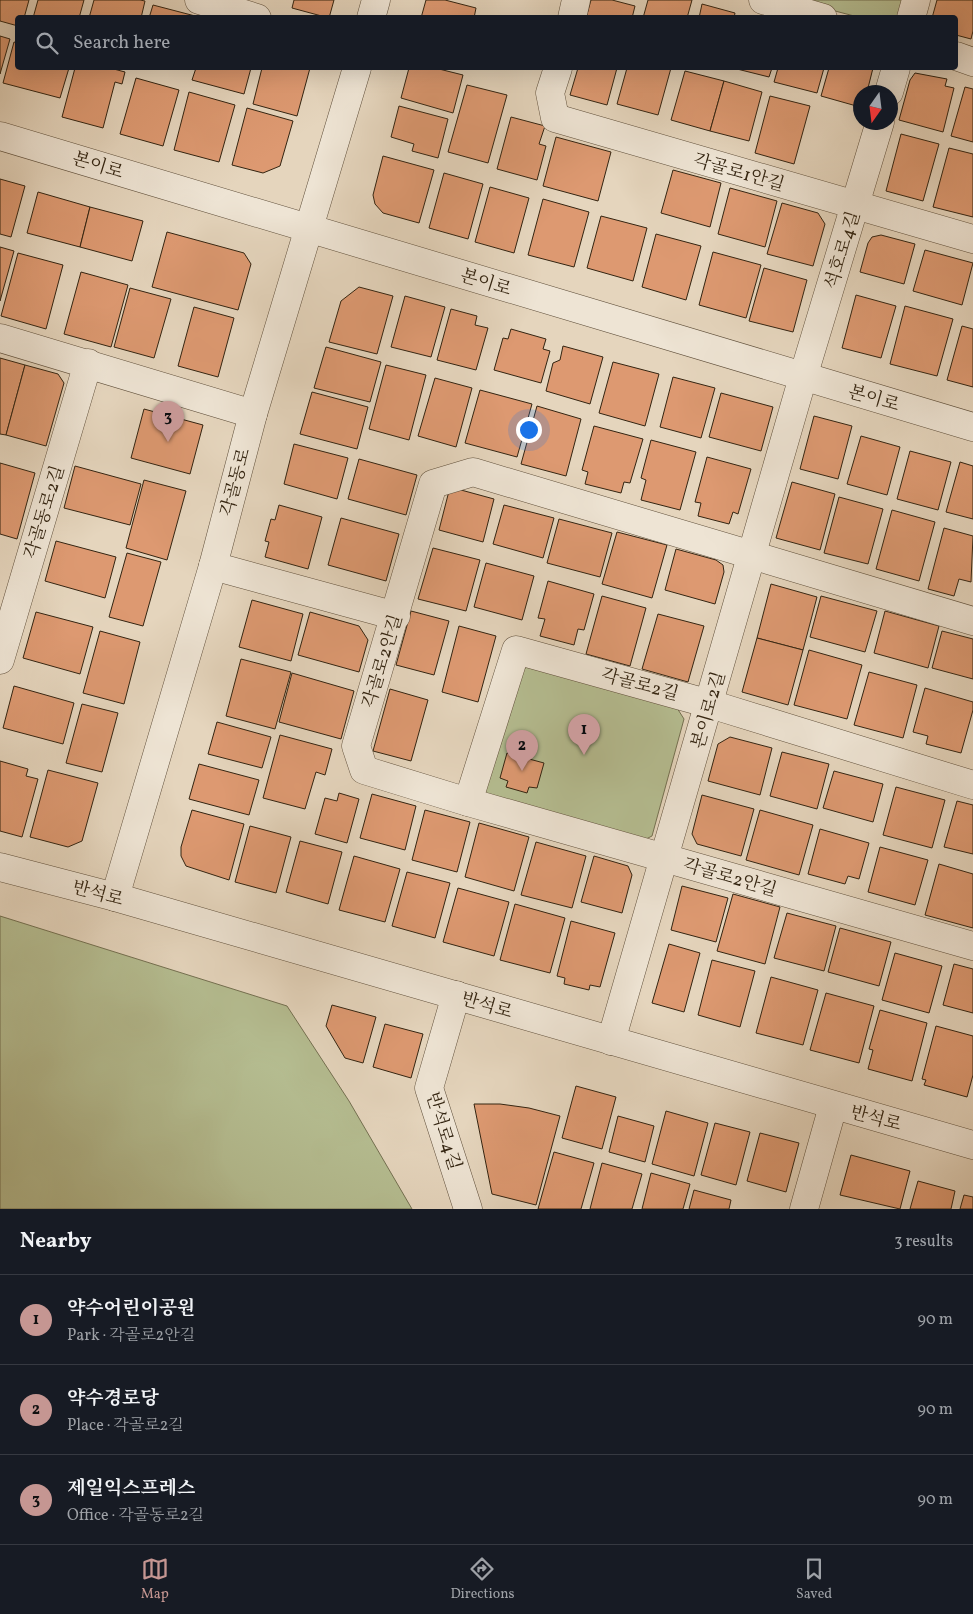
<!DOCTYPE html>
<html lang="en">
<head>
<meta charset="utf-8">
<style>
	body { margin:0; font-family:Vollkorn,"Noto Serif KR",serif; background:#20242c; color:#f1f3f6 }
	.compass { position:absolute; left:853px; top:85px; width:45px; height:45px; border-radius:50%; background:#171b24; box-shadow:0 5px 20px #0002; rotate:194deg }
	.you { position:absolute; left:528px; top:429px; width:18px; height:18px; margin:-12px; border:4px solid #fff; border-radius:50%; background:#1a73e8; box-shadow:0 0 0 8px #1a73e833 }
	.badge { display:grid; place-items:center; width:32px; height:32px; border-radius:50%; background:#c59692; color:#111; font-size:16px; font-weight:700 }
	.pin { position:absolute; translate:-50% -41px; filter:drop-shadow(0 1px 2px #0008) }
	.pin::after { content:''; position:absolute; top:26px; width:18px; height:15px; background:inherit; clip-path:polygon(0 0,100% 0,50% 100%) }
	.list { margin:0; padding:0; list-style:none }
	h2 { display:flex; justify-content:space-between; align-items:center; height:65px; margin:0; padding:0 20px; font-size:21px }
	h2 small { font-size:16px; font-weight:400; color:#9ea1a6 }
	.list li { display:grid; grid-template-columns:32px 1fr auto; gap:15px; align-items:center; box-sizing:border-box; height:90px; padding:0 20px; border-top:1px solid #363941 }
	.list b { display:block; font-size:19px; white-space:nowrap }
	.list p { margin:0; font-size:16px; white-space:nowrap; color:#9ea1a6 }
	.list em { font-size:16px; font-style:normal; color:#9ea1a6 }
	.icon { flex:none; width:28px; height:28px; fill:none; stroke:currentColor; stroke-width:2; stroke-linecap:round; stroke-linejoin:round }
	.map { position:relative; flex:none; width:973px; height:1209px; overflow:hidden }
	.search { position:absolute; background:#171b24; box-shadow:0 5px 20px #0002; left:15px; right:15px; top:15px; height:55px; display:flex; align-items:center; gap:12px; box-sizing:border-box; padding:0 18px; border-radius:5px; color:#9ea1a6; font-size:19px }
	.sheet { height:335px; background:#171b24 }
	nav { display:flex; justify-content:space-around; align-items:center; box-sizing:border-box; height:70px; border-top:1px solid #363941; background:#171b24; font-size:14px; color:#9ea1a6 }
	nav a { display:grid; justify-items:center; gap:2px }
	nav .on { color:#c59692 }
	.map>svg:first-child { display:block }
</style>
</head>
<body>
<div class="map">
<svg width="973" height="1209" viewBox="0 0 973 1209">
	<rect width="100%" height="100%" fill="#e5d5bd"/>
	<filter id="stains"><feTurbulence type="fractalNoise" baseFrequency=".004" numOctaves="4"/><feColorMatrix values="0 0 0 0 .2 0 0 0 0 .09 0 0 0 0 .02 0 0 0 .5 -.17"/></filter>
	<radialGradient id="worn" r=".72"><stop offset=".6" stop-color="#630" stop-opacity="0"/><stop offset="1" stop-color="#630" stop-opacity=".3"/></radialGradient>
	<g fill="#b5bd91" stroke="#747051">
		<polygon points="793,0 905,0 900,18 858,17"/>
		<polygon points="527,667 677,708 684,719 652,836 640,842 490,802 484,790 516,674"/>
		<polygon points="0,916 287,1006 349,1101 412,1209 0,1209"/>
	</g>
	<g fill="#dd9971" stroke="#332411">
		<polygon points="0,0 29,0 24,18 18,18 18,26 0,21"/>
		<polygon points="38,0 84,0 79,18 33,18"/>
		<polygon points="94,0 140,0 145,1 141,18 89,18"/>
		<polygon points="294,0 334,0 329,18 292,8"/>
		<polygon points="426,0 445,0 476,8 474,18 421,18"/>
		<polygon points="591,0 612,0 635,6 632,18 586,18"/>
		<polygon points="648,0 692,0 687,18 643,18"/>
		<polygon points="937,0 973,0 973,31 971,39 956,35 956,18 932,18"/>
		<polygon points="702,4 735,13 734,18 699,18"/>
		<polygon points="153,5 199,17 149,18"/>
		<polygon points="0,36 10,39 0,74"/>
		<polygon points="14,42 18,43 18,68 69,68 60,98 3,83"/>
		<polygon points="75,68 110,68 125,72 122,84 115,82 103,128 62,117"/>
		<polygon points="196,68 251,68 244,94 192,80"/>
		<polygon points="262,68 310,68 297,116 253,104"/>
		<polygon points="409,68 435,68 463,75 453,113 401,98"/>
		<polygon points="578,68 617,68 607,105 570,95"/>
		<polygon points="627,68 671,68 658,115 617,104"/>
		<polygon points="733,68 772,68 769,77"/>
		<polygon points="778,68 824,68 817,93 774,82"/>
		<polygon points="829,68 873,68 867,92 860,92 860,107 821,96"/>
		<polygon points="685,71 724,81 710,131 671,120"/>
		<polygon points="915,73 947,79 945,86 954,88 943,132 899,120 910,80"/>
		<polygon points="136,78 179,90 163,146 120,134"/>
		<polygon points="724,81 762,92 749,141 710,131"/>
		<polygon points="467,85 507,95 488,163 448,152"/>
		<polygon points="965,87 973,89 973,142 951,136"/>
		<polygon points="189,92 235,105 219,162 174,150"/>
		<polygon points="770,96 810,106 794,164 755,153"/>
		<polygon points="399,106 448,119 438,158 412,151 414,144 391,137"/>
		<polygon points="247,108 293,121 280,166 263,173 232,165"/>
		<polygon points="511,117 545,126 539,144 546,146 537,180 497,169"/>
		<polygon points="901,134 939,144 923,201 886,191"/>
		<polygon points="556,137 611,152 598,201 543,186"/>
		<polygon points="949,148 973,154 973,217 933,207"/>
		<polygon points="383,156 434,170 419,223 383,213 375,204 373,195"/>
		<polygon points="673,170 721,183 710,227 661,213"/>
		<polygon points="444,173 483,184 468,239 429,228"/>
		<polygon points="0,179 25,186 11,237 0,234"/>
		<polygon points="490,187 529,198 514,253 475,242"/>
		<polygon points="730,188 777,201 765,247 718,234"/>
		<polygon points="38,192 90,207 80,247 27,233"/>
		<polygon points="543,199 589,212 574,267 528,255"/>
		<polygon points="782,203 818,213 825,224 813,266 767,254"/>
		<polygon points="90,207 143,221 132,261 80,247"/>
		<polygon points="601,216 647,228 633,281 587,268"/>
		<polygon points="167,232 244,253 251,264 238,310 152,287"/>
		<polygon points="656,234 701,246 686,300 642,287"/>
		<polygon points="881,235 915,244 904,284 860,272 868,243 872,237"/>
		<polygon points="0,247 14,251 0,301"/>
		<polygon points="925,250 973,263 962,305 913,291"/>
		<polygon points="713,252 761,265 746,318 699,305"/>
		<polygon points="18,253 63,265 46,329 1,316"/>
		<polygon points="764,268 807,280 793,332 749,321"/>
		<polygon points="81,272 128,285 111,347 64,334"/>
		<polygon points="359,287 393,296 377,354 329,342 341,301"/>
		<polygon points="130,288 171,299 154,358 114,347"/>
		<polygon points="856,295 896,306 881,358 842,348"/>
		<polygon points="405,296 445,307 431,357 391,347"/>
		<polygon points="905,306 953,319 937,376 890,364"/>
		<polygon points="194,307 234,318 218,377 178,366"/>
		<polygon points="451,309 477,316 475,325 488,328 476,370 437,360"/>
		<polygon points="962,326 973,329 973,387 947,380"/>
		<polygon points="511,329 546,339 543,349 550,351 541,383 494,370 503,338 508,339"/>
		<polygon points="563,346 603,357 590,404 546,391 553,363 560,360"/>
		<polygon points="326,347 381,362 370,402 314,388"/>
		<polygon points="0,358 25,365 6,435 0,434"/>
		<polygon points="613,362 659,374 645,426 599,413"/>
		<polygon points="25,365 58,374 64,383 46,446 6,435"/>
		<polygon points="386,365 426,375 409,440 369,429"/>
		<polygon points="673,377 715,388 701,438 660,427"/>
		<polygon points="435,378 472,388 456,447 418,436"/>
		<polygon points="480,390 532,404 517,457 465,443"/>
		<polygon points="312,392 368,407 357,449 300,434"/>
		<polygon points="721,393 773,407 761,451 709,437"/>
		<polygon points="537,406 581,419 566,476 521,464"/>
		<polygon points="144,409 203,425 190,474 131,458"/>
		<polygon points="814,416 852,426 838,479 800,469"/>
		<polygon points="594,426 643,439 630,483 624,482 621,493 585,484 588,472 582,470"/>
		<polygon points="861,436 900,447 887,495 847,484"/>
		<polygon points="651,440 696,452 680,510 641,500 646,480 641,478"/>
		<polygon points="294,444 348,458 337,499 284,484"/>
		<polygon points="910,451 951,462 938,510 897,499"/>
		<polygon points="707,457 751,469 738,514 733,512 729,524 698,516 701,503 695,502"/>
		<polygon points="359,459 417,475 406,515 348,499"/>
		<polygon points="960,462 973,466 973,519 946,512"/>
		<polygon points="0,463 35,473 17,539 0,534"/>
		<polygon points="75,466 141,484 130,525 64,508"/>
		<polygon points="144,480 186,491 167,560 126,548"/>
		<polygon points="792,482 835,494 820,550 776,538"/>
		<polygon points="450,487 494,499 483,542 439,530"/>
		<polygon points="839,497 883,509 868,564 824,553"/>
		<polygon points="279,505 322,517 308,569 265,557 269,542 265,541 271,519 275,520"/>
		<polygon points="504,505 554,518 543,558 493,544"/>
		<polygon points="892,510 935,522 919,581 876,569"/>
		<polygon points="341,518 399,534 386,581 328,565"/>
		<polygon points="559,519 612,533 600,577 547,563"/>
		<polygon points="944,528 973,536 971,582 959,579 954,596 928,589"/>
		<polygon points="617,532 667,545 652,598 602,584"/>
		<polygon points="56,541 116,557 105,598 45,581"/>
		<polygon points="433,548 480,560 466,611 418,599"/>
		<polygon points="676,549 716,560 723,565 724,572 715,604 665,590"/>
		<polygon points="127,553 161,562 143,626 109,617"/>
		<polygon points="486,563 534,576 522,620 474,607"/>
		<polygon points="548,581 594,594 584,630 578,629 574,645 540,636 545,619 538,618"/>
		<polygon points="771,584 817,597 803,650 757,638"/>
		<polygon points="602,596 646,608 630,666 586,654"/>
		<polygon points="821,596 877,611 865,652 810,637"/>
		<polygon points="252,600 303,614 291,661 239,647"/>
		<polygon points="411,611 449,621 434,675 396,665"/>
		<polygon points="885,611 939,626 928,668 874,653"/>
		<polygon points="36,612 93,627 80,674 23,658"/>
		<polygon points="310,612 359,626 368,640 359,672 298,655"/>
		<polygon points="658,614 704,626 688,682 642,669"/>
		<polygon points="459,626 496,636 478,702 442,692"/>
		<polygon points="100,631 140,642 124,704 83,693"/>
		<polygon points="942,631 973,639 973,679 932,668"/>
		<polygon points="757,638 803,650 788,705 742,692"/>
		<polygon points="809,650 862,665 847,719 794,705"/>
		<polygon points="241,659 291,672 275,729 226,716"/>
		<polygon points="869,672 917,685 903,738 854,725"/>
		<polygon points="292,673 354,691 341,739 279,722"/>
		<polygon points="14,686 74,703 63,744 3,728"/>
		<polygon points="925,688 973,702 973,710 961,753 926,744 928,736 913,732"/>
		<polygon points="390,689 428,700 411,761 373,751"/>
		<polygon points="82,704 118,713 102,772 66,763"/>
		<polygon points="217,722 271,737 262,768 208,754"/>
		<polygon points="280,735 332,749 325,775 316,772 305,809 263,798"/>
		<polygon points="730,737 772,748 760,795 708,781 718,744"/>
		<polygon points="782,752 829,764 817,809 770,796"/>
		<polygon points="507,753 544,763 537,788 529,787 527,793 506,787 508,781 500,778"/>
		<polygon points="0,761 28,769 26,776 38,779 22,837 0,831"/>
		<polygon points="199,764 259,780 249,815 189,799"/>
		<polygon points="48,770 98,783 82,841 68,847 30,837"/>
		<polygon points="834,771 883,784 873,822 823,808"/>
		<polygon points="896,787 945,800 932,848 883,835"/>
		<polygon points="339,793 359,799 347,843 315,834 325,798 337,801"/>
		<polygon points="372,794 416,806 405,850 360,838"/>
		<polygon points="702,795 754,809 741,856 697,844 692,834"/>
		<polygon points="957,801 973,805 973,854 944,847"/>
		<polygon points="192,810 244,824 229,880 186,866 181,856 181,847"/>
		<polygon points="425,810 470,822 457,872 412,860"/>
		<polygon points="760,810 813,825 799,875 746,860"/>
		<polygon points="479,823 529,837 514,891 465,877"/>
		<polygon points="250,826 291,837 276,893 235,882"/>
		<polygon points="820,829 869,843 859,879 848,876 845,884 808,874"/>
		<polygon points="300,841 342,852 328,904 286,892"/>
		<polygon points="536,842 586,856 572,908 521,895"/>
		<polygon points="880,847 928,860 915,905 868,892"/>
		<polygon points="354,856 400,869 385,922 339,910"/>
		<polygon points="594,856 628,866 632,875 622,913 581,902"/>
		<polygon points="939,864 973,874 973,928 925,915"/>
		<polygon points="407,872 450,883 435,938 392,926"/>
		<polygon points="682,886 728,898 716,942 671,930"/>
		<polygon points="458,888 509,902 494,956 443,942"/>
		<polygon points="733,894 780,907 765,964 717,951"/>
		<polygon points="515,904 565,918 550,973 500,960"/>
		<polygon points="787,913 836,926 824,971 774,958"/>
		<polygon points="571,921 615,933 600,987 590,985 589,990 564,984 565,978 557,976"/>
		<polygon points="840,928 891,942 879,986 828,972"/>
		<polygon points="669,944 700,953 684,1012 652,1003"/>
		<polygon points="895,953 942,966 929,1013 882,1000"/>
		<polygon points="712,960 755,971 740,1027 698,1015"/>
		<polygon points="954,964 973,969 973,1013 943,1005"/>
		<polygon points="771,977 818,990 803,1045 756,1033"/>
		<polygon points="826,993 874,1006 859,1063 810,1050"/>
		<polygon points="332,1005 376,1017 363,1063 345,1058 326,1026"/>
		<polygon points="880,1010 927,1023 912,1081 868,1069 873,1050 869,1049"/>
		<polygon points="385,1024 423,1034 411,1078 373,1067"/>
		<polygon points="936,1026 973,1036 973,1075 967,1097 924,1085 926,1080 922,1079"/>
		<polygon points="576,1086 616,1097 602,1149 562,1138"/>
		<polygon points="474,1104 500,1104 529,1108 560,1116 536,1205 492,1194"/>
		<polygon points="666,1111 708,1123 694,1176 652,1164"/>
		<polygon points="618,1116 654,1126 645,1162 609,1152"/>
		<polygon points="715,1123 750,1132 736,1185 701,1175"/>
		<polygon points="760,1133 799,1143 786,1192 747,1181"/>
		<polygon points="554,1152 594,1163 581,1209 538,1209"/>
		<polygon points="851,1155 910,1171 900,1209 840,1195"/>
		<polygon points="602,1163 642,1174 632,1209 590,1209"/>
		<polygon points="651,1173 690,1184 683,1209 642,1209"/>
		<polygon points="918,1181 955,1191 951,1209 910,1209"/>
		<polygon points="694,1190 731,1200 729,1209 689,1209"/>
		<polygon points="964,1195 973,1197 973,1209 960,1209"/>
	</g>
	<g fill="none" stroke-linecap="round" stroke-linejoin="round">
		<g stroke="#60503c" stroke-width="29">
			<g id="minor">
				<polyline points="199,0 257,18"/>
				<polyline points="763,0 823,18"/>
				<polyline points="371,18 376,0"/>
				<polyline points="572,18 576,0"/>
				<polyline points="911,18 916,0"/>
				<polyline points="956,56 973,62"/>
				<polyline points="558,68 550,93 555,118 973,239"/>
				<polyline points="889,92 896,68"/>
				<polyline points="0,136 973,427"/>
				<polyline points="0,338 253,414"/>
				<polyline points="213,566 396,616"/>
				<polyline points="973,621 473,472 433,484 356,746 364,770 468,802 973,946"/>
				<polyline points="0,660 88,363"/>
				<polyline points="468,802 516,650 710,704 973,785"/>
				<polyline points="0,867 115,897 973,1145"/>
				<polyline points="115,897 213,566 253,414 357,68"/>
				<polyline points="456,995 429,1088 468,1209"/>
				<polyline points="611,1041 803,377 880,122"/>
				<polyline points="804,1209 833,1106"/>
			</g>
		</g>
		<use href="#minor" stroke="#eee4d4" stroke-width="28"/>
	</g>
	<g text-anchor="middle" stroke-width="4" stroke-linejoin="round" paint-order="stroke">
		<g font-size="18" fill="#332411" stroke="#eee4d4">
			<text transform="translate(98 165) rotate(17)" y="6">본이로</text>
			<text transform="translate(739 172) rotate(16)" y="6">각골로1안길</text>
			<text transform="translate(842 250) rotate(-73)" y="6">석호로4길</text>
			<text transform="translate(486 282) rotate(17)" y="6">본이로</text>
			<text transform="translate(874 398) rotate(16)" y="6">본이로</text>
			<text transform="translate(235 482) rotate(-75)" y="6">각골동로</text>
			<text transform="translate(44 512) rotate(-73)" y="6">각골동로2길</text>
			<text transform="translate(382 661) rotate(-73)" y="6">각골로2안길</text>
			<text transform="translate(640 684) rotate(15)" y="6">각골로2길</text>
			<text transform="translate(708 710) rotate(-74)" y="6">본이로2길</text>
			<text transform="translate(730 877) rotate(16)" y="6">각골로2안길</text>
			<text transform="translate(98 893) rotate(15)" y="6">반석로</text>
			<text transform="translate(487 1005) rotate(16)" y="6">반석로</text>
			<text transform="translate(876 1118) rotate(15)" y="6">반석로</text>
			<text transform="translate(444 1131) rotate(73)" y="6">반석로4길</text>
		</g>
	</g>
	<rect width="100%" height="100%" filter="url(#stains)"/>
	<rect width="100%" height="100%" fill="url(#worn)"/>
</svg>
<svg class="compass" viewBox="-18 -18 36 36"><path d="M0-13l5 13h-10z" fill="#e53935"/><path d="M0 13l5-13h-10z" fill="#9ea1a6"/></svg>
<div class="you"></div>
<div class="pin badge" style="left:584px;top:755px">1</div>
<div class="pin badge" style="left:522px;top:771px">2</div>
<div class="pin badge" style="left:168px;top:442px">3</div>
<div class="search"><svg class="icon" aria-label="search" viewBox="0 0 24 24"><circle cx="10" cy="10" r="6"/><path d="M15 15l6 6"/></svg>Search here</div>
</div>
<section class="sheet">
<h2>Nearby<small>3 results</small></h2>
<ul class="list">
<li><span class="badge">1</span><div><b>약수어린이공원</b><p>Park · 각골로2안길</p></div><em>90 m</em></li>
<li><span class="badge">2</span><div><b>약수경로당</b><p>Place · 각골로2길</p></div><em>90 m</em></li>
<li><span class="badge">3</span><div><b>제일익스프레스</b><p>Office · 각골동로2길</p></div><em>90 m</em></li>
</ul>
</section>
<nav>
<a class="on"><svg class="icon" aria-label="map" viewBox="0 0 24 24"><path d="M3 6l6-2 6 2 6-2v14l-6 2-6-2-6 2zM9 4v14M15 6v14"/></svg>Map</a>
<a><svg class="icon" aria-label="directions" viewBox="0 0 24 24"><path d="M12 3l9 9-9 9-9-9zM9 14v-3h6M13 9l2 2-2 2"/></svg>Directions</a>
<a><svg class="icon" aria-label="saved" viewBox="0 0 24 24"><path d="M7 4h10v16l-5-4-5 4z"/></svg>Saved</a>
</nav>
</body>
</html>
